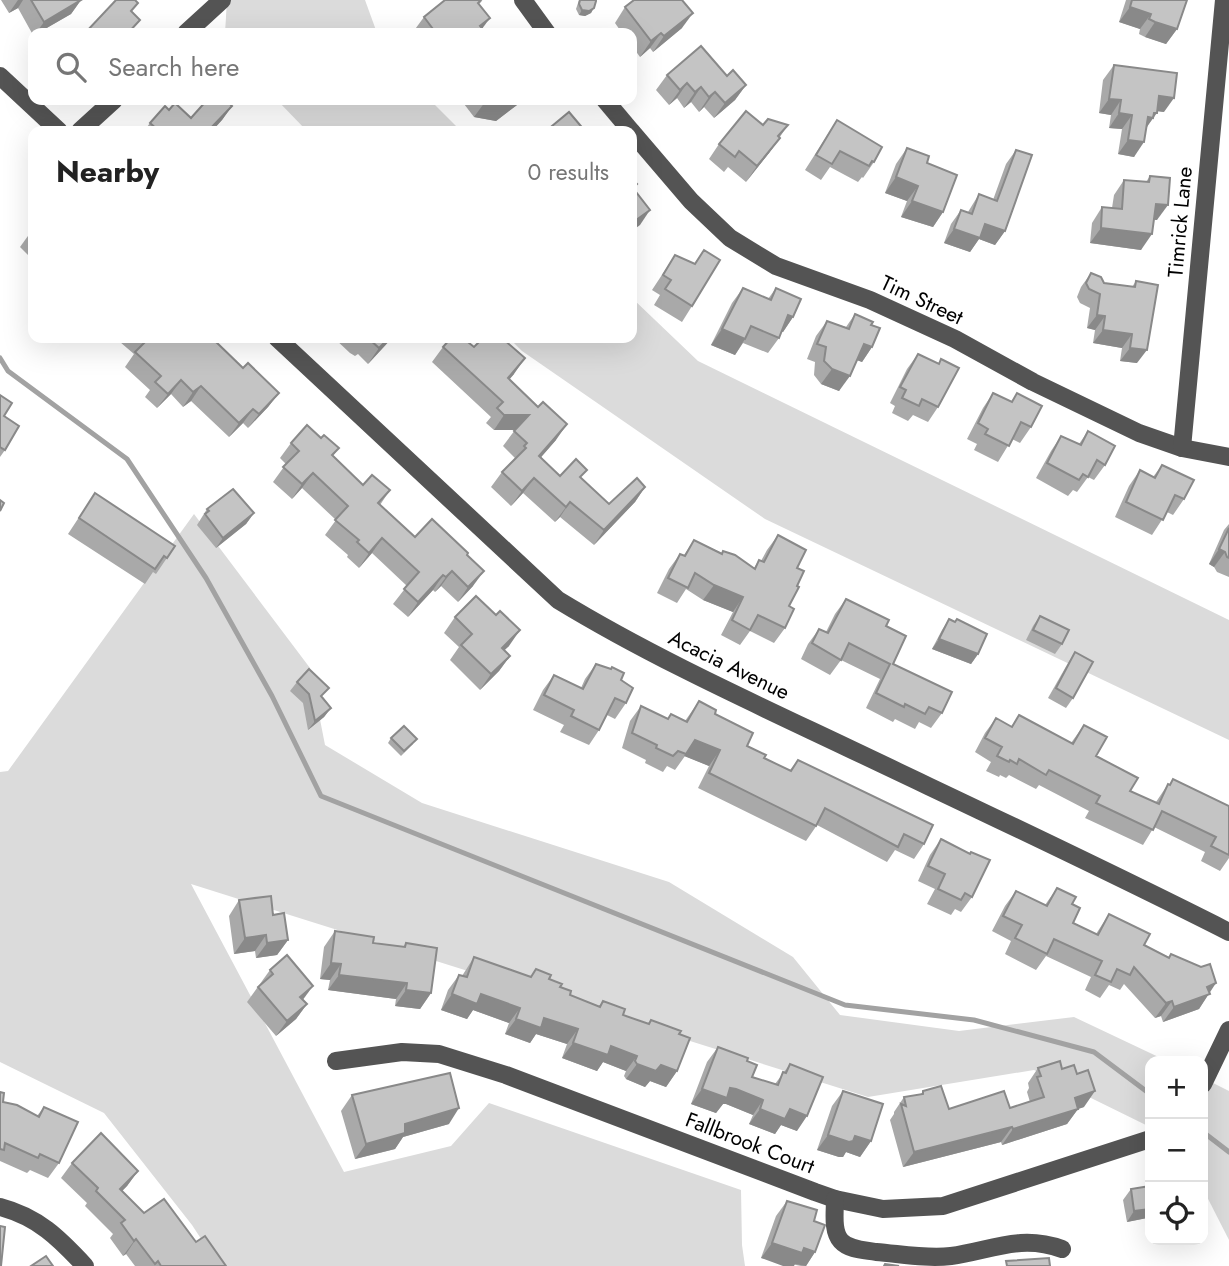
<!DOCTYPE html>
<html lang="en">
<head>
<meta charset="utf-8">
<style>
	body { margin:0; font-family:Jost,sans-serif; background:#f6f6f6; color:#222 }
	.controls { position:absolute; right:21px; bottom:21px; display:grid; overflow:hidden; border-radius:14px; box-shadow:0 7px 28px #0002 }
	.controls button { width:63px; height:63px; display:grid; place-items:center; padding:0; border:0; border-bottom:2px solid #e0e0e0; background:#fff; color:#222; font:35px sans-serif }
	.list { margin:0; padding:0; list-style:none }
	h2 { display:flex; justify-content:space-between; align-items:center; height:91px; margin:0; padding:0 28px; font-size:30px }
	h2 small { font-size:23px; font-weight:400; color:#767676 }
	.icon { flex:none; width:38px; height:38px; fill:none; stroke:currentColor; stroke-width:2; stroke-linecap:round; stroke-linejoin:round }
	.map { position:relative; flex:none; width:1229px; height:1266px; overflow:hidden }
	.search { position:absolute; background:#fff; box-shadow:0 7px 28px #0002; left:28px; top:28px; width:609px; height:77px; display:flex; align-items:center; gap:18px; box-sizing:border-box; padding:0 24px; border-radius:14px; color:#767676; font-size:26px }
	.panel { position:absolute; background:#fff; box-shadow:0 7px 28px #0002; left:28px; top:126px; width:609px; height:217px; border-radius:14px }
	.map>svg:first-child { display:block }
</style>
</head>
<body>
<div class="map">
<svg width="1229" height="1266" viewBox="0 0 1229 1266">
	<rect width="100%" height="100%" fill="#fff"/>
	<g fill="#dbdbdb">
		<polygon points="227,0 365,0 377,33 225,33"/>
		<polygon points="277,100 430,100 461,131 307,131"/>
		<polygon points="632,298 698,361 1229,620 1229,740 765,519 522,351 509,338 632,338"/>
		<polygon points="194,514 310,668 325,745 422,803 669,882 793,957 840,1015 959,1031 1074,1017 1167,1061 1150,1061 1150,1127 1034,1070 868,1097 191,884 344,1172 451,1146 489,1103 741,1190 742,1245 745,1266 219,1266 192,1225 104,1113 0,1062 0,772 8,771"/>
		<polygon points="1203,1078 1229,1091 1229,1240 1203,1189"/>
	</g>
	<g fill="none" stroke-linecap="round" stroke-linejoin="round">
		<g stroke="#a2a2a2" stroke-width="5">
			<polyline points="0,358 8,371 127,459 206,578 272,696 321,796 845,1005 974,1020 1094,1052 1150,1094"/>
			<polyline points="1203,1132 1229,1152"/>
		</g>
		<g stroke="#545454" stroke-width="18">
			<polyline points="523,0 547,33"/>
			<polyline points="186,33 222,0"/>
			<polyline points="0,76 59,131"/>
			<polyline points="605,100 631,131"/>
			<polyline points="80,131 114,100"/>
			<polyline points="632,132 691,201 730,238 776,266 870,300 955,339 1033,382 1139,433 1182,448 1229,457"/>
			<path d="M277,338L558,600C650,656 749,701 846,747C974,808 1103,868 1229,932"/>
			<polyline points="1182,448 1224,0"/>
			<polyline points="336,1061 402,1052 439,1054 506,1075 815,1192 835,1199 883,1209 943,1206 1150,1139"/>
			<polyline points="1203,1084 1229,1030"/>
			<path d="M835,1199C835,1212 832,1231 841,1241C849,1250 865,1250 876,1252C901,1254 927,1259 951,1256C992,1250 1021,1234 1062,1249"/>
			<path d="M0,1207C38,1217 59,1238 85,1266"/>
		</g>
	</g>
	<g fill="#a9a9a9">
		<polygon points="1,0 81,0 71,14 38,33 33,33 33,35 18,8 9,13"/>
		<polygon points="579,0 596,0 591,13 585,16 579,15 576,9"/>
		<polygon points="1126,0 1187,0 1177,29 1166,44 1145,37 1139,34 1140,29 1119,22"/>
		<polygon points="482,1 479,4 482,29 486,33 413,32 424,17"/>
		<polygon points="625,7 682,28 653,52 650,48 640,57 632,46 632,33 622,33 615,23"/>
		<polygon points="1114,65 1164,112 1157,111 1147,127 1134,157 1118,154 1122,129 1109,128 1111,115 1099,113 1103,80"/>
		<polygon points="667,75 727,76 746,85 735,100 714,118 704,107 699,112 691,102 684,108 677,98 669,105 656,90"/>
		<polygon points="461,100 521,100 517,105 496,121 474,117"/>
		<polygon points="232,106 222,120 212,131 144,131 150,123 169,110 191,118"/>
		<polygon points="837,120 874,162 863,178 862,177 858,182 830,167 821,180 805,170"/>
		<polygon points="763,125 788,125 769,153 746,182 728,167 724,172 709,159 719,144"/>
		<polygon points="907,148 927,163 943,212 933,227 901,217 907,201 885,193 896,164"/>
		<polygon points="1016,150 1005,231 995,245 979,239 970,252 944,243 951,224 961,210 968,212 979,194 993,200 1006,164"/>
		<polygon points="1150,176 1157,220 1153,220 1141,250 1090,243 1092,223 1102,207 1112,208 1114,195 1124,180 1146,182"/>
		<polygon points="33,229 33,260 20,247"/>
		<polygon points="704,250 692,306 682,322 654,305 660,295 652,290 675,255 694,264"/>
		<polygon points="1091,273 1104,283 1132,287 1136,281 1137,363 1120,361 1122,348 1093,343 1095,330 1087,328 1090,308 1080,303 1077,297 1081,287"/>
		<polygon points="743,288 768,299 776,288 793,317 783,332 781,332 779,338 768,353 743,343 735,355 711,345 732,303"/>
		<polygon points="855,314 871,325 872,347 862,362 857,360 839,391 821,384 814,375 815,362 807,359 816,336 827,321 846,327"/>
		<polygon points="123,338 209,338 243,368 279,393 268,407 248,428 243,423 229,437 191,401 183,407 171,394 157,408 145,397 150,390 125,367 134,354 120,342"/>
		<polygon points="334,338 392,338 368,364 358,354 355,356 350,353"/>
		<polygon points="443,347 474,347 514,374 509,379 556,440 541,457 560,476 581,478 609,504 645,487 635,502 594,545 560,517 555,522 523,493 511,506 491,487 502,472 515,458 503,446 515,430 494,430 486,423 491,417 432,362"/>
		<polygon points="918,354 938,364 941,359 938,407 928,422 913,415 908,421 892,413 895,406 890,403 907,369"/>
		<polygon points="993,393 1011,402 1017,393 1031,427 1020,443 1012,439 998,462 974,450 977,444 967,439 983,408"/>
		<polygon points="0,395 4,416 5,450 0,457"/>
		<polygon points="1088,431 1105,465 1094,480 1088,477 1077,492 1073,490 1068,496 1036,478 1051,451 1061,436 1079,444"/>
		<polygon points="321,438 339,448 333,456 363,485 390,490 380,505 415,537 467,555 473,586 458,602 441,586 435,592 433,590 408,617 393,604 407,586 372,553 359,568 347,557 348,555 325,535 336,520 302,488 292,499 273,482 286,464 280,458 291,443"/>
		<polygon points="1162,465 1184,499 1173,515 1167,512 1152,535 1115,517 1129,486 1140,470 1153,477"/>
		<polygon points="95,493 175,546 156,574 153,572 145,584 68,534"/>
		<polygon points="207,509 254,513 246,524 216,548 197,525"/>
		<polygon points="1229,524 1229,577 1217,572 1214,567 1209,564 1224,530"/>
		<polygon points="778,535 797,568 785,628 774,643 750,631 740,645 721,635 733,612 703,600 686,589 677,603 657,593 669,569 680,554 684,555 694,540 754,568 759,560 761,561 767,550"/>
		<polygon points="846,599 886,626 893,664 942,713 931,728 919,722 915,729 895,719 893,722 866,708 880,679 841,660 830,675 801,659 808,644 819,629 826,632 835,614"/>
		<polygon points="1040,616 1062,644 1055,654 1026,640 1033,626"/>
		<polygon points="455,617 509,646 504,650 510,656 499,671 480,690 450,660 459,647 444,633"/>
		<polygon points="949,619 978,654 971,664 932,649 942,630"/>
		<polygon points="1075,652 1073,698 1066,708 1048,698 1068,663"/>
		<polygon points="596,664 621,680 626,703 615,719 607,715 599,730 589,745 560,732 564,725 533,710 543,690 554,675 581,688 585,679"/>
		<polygon points="297,682 323,698 331,708 324,717 308,730 303,703 290,691"/>
		<polygon points="699,701 715,714 747,746 764,758 790,770 798,760 924,844 914,859 895,850 887,862 817,825 806,841 698,788 709,766 685,756 675,770 667,766 663,772 645,763 646,760 622,748 630,721 641,706 667,719 671,714 685,721"/>
		<polygon points="1019,715 1071,743 1084,725 1096,756 1130,791 1156,802 1168,784 1169,785 1173,779 1229,806 1229,858 1220,871 1201,861 1205,852 1154,827 1143,845 1085,818 1089,811 1039,785 1036,789 1009,775 1006,778 1000,775 999,777 986,771 991,762 975,752 985,733 996,718 1011,727"/>
		<polygon points="391,738 413,744 401,756 388,743"/>
		<polygon points="941,839 972,897 961,912 955,909 951,915 927,904 935,889 918,881 930,855"/>
		<polygon points="1057,888 1072,904 1073,923 1096,934 1109,914 1144,945 1169,957 1171,954 1209,993 1199,1009 1163,1022 1161,1016 1155,1018 1124,984 1120,990 1109,985 1100,998 1085,990 1091,977 1046,956 1036,970 1005,954 1011,941 992,931 1005,906 1016,891 1045,905"/>
		<polygon points="239,900 273,915 288,940 277,955 256,958 255,951 234,954 229,916"/>
		<polygon points="335,931 373,943 403,947 406,943 431,993 420,1009 395,1006 396,999 328,990 330,980 320,979 324,947"/>
		<polygon points="474,957 531,977 536,969 570,995 599,1006 603,1001 623,1015 648,1024 651,1020 679,1034 677,1071 666,1087 650,1081 645,1087 626,1079 624,1076 626,1071 603,1062 597,1071 562,1058 567,1044 536,1034 530,1043 505,1034 509,1023 473,1010 467,1019 441,1010 448,990 459,975 462,976"/>
		<polygon points="270,970 307,1004 296,1019 276,1036 247,1002"/>
		<polygon points="718,1047 747,1061 752,1077 775,1084 790,1064 797,1131 781,1125 775,1134 749,1124 753,1115 726,1104 723,1104 716,1113 691,1104 707,1062"/>
		<polygon points="1038,1068 1062,1069 1084,1107 1078,1109 1067,1124 1002,1145 1001,1142 903,1167 890,1120 894,1114 894,1112 904,1097 921,1094 923,1091 949,1109 1010,1108 1030,1102 1027,1092 1029,1088 1028,1083"/>
		<polygon points="843,1091 871,1141 860,1157 846,1152 843,1157 839,1157 817,1150 832,1106"/>
		<polygon points="0,1092 3,1102 37,1116 44,1107 59,1163 48,1178 30,1170 27,1173 0,1161"/>
		<polygon points="352,1095 449,1124 403,1137 395,1149 355,1159 341,1111"/>
		<polygon points="72,1163 138,1171 127,1186 122,1191 144,1213 196,1242 226,1266 135,1266 126,1254 123,1256 110,1238 113,1234 85,1206 87,1203 61,1178"/>
		<polygon points="1150,1186 1150,1213 1147,1218 1127,1222 1123,1200 1131,1189"/>
		<polygon points="787,1201 814,1221 815,1252 806,1266 801,1266 761,1258 776,1216"/>
	</g>
	<g fill="#898989">
		<polygon points="18,0 23,0 18,8 9,13"/>
		<polygon points="81,0 71,14 38,33 36,33 44,22"/>
		<polygon points="1130,7 1151,14 1140,29 1119,22"/>
		<polygon points="594,8 591,13 585,16 579,15 582,10"/>
		<polygon points="693,13 682,28 653,52 664,36"/>
		<polygon points="490,18 479,33 480,26"/>
		<polygon points="1155,22 1177,29 1166,44 1145,37"/>
		<polygon points="661,33 650,48 640,57 651,41"/>
		<polygon points="687,83 677,98 669,105 680,90"/>
		<polygon points="746,85 735,100 714,118 725,103"/>
		<polygon points="701,87 691,102 684,108 695,92"/>
		<polygon points="715,92 704,107 699,112 709,97"/>
		<polygon points="1159,96 1174,98 1164,112 1149,110"/>
		<polygon points="1109,99 1121,100 1111,115 1099,113"/>
		<polygon points="521,100 517,105 496,121 474,117 485,102"/>
		<polygon points="232,106 222,120 212,131 208,131"/>
		<polygon points="1119,113 1132,115 1122,129 1109,128"/>
		<polygon points="1154,113 1157,113 1143,132 1148,117"/>
		<polygon points="780,138 769,153 746,182 757,166"/>
		<polygon points="1128,140 1144,142 1134,157 1118,154"/>
		<polygon points="896,177 918,186 907,201 885,193"/>
		<polygon points="912,201 943,212 933,227 901,217"/>
		<polygon points="1156,204 1168,205 1157,220 1145,219"/>
		<polygon points="650,210 640,225 632,231 632,223"/>
		<polygon points="985,224 1005,231 995,245 979,239 970,252 944,243 954,229"/>
		<polygon points="1101,228 1152,234 1141,250 1090,243"/>
		<polygon points="788,315 793,317 783,332 778,330"/>
		<polygon points="1097,315 1105,316 1095,330 1087,328"/>
		<polygon points="722,329 745,339 735,355 711,345"/>
		<polygon points="1103,330 1132,334 1122,348 1093,343"/>
		<polygon points="389,338 392,338 368,364 379,348"/>
		<polygon points="864,344 872,347 862,362 854,359"/>
		<polygon points="1130,348 1147,350 1137,363 1120,361"/>
		<polygon points="525,358 514,374 498,393 508,378"/>
		<polygon points="832,369 850,376 839,391 821,384"/>
		<polygon points="181,380 171,394 157,408 168,394"/>
		<polygon points="201,386 191,401 183,407 193,392"/>
		<polygon points="279,393 268,407 248,428 259,414"/>
		<polygon points="253,409 243,423 229,437 239,423"/>
		<polygon points="504,415 529,415 518,430 494,430"/>
		<polygon points="567,424 556,440 529,471 539,456"/>
		<polygon points="313,473 302,488 292,499 302,484"/>
		<polygon points="534,478 523,493 511,506 522,491"/>
		<polygon points="645,487 635,502 594,545 604,530"/>
		<polygon points="570,502 560,517 555,522 566,507"/>
		<polygon points="254,513 246,524 216,548 223,538"/>
		<polygon points="382,538 372,553 359,568 369,553"/>
		<polygon points="1219,549 1225,552 1214,567 1209,564"/>
		<polygon points="452,571 441,586 435,592 446,577"/>
		<polygon points="484,571 473,586 458,602 468,587"/>
		<polygon points="443,575 433,590 408,617 418,602"/>
		<polygon points="714,585 743,597 733,612 703,600"/>
		<polygon points="520,630 509,646 491,663 502,648"/>
		<polygon points="939,639 978,654 971,664 932,649"/>
		<polygon points="510,656 499,671 480,690 491,674"/>
		<polygon points="331,708 324,717 308,730 315,721"/>
		<polygon points="695,740 720,750 709,766 684,756"/>
		<polygon points="266,935 255,951 234,954 245,938"/>
		<polygon points="288,940 277,955 256,958 267,943"/>
		<polygon points="331,963 341,964 330,980 320,979"/>
		<polygon points="339,975 407,983 396,999 328,990"/>
		<polygon points="1216,983 1199,1009 1163,1022 1174,1007 1207,987"/>
		<polygon points="313,986 302,1001 300,997"/>
		<polygon points="406,990 431,993 420,1009 395,1006"/>
		<polygon points="452,994 481,994 520,1008 509,1023 473,1010 467,1019 441,1010"/>
		<polygon points="1172,1001 1161,1016 1155,1018 1166,1003"/>
		<polygon points="307,1004 296,1019 276,1036 287,1021"/>
		<polygon points="544,1018 578,1029 567,1044 536,1034 530,1043 505,1034 516,1019"/>
		<polygon points="573,1043 611,1046 637,1056 626,1071 603,1062 597,1071 562,1058"/>
		<polygon points="637,1064 661,1065 677,1071 666,1087 650,1081 645,1087 626,1079"/>
		<polygon points="730,1088 736,1089 763,1100 753,1115 726,1104 723,1104 716,1113 691,1104 702,1089"/>
		<polygon points="1095,1091 1084,1107 1075,1110 1078,1109 1067,1124 1002,1145 1013,1129 1075,1098"/>
		<polygon points="459,1108 449,1124 403,1137 395,1149 355,1159 366,1144 405,1124"/>
		<polygon points="760,1109 790,1109 807,1116 797,1131 781,1125 775,1134 749,1124"/>
		<polygon points="1012,1127 1001,1142 903,1167 914,1152"/>
		<polygon points="828,1135 855,1136 871,1141 860,1157 846,1152 843,1157 839,1157 817,1150"/>
		<polygon points="138,1171 127,1186 109,1204 120,1189"/>
		<polygon points="1150,1209 1150,1213 1147,1218 1127,1222 1134,1211"/>
		<polygon points="136,1239 126,1254 123,1256 134,1241"/>
		<polygon points="772,1243 804,1248 815,1252 806,1266 795,1264 794,1266 783,1266 761,1258"/>
	</g>
	<g fill="#c4c4c4" stroke="#898989" stroke-width="2">
		<polygon points="31,0 81,0 44,22"/>
		<polygon points="116,0 135,0 138,3 131,11 140,20 128,33 85,33"/>
		<polygon points="445,0 481,0 478,3 490,18 480,26 486,33 436,33 424,17"/>
		<polygon points="580,0 596,0 596,1 594,8 589,11 582,10 579,4"/>
		<polygon points="634,0 682,0 693,13 664,36 661,33 651,41 625,7"/>
		<polygon points="1132,0 1187,0 1177,29 1155,22 1149,19 1151,14 1130,7"/>
		<polygon points="701,46 727,76 733,70 746,85 725,103 715,92 709,97 701,87 695,92 687,83 680,90 667,75"/>
		<polygon points="1114,65 1177,73 1174,98 1159,96 1157,113 1154,113 1153,118 1148,117 1144,142 1128,140 1132,115 1119,113 1121,100 1109,99"/>
		<polygon points="207,100 226,100 232,106 208,131 159,131 150,123 165,106 169,110 175,103 191,118"/>
		<polygon points="483,100 515,100 506,106 485,102"/>
		<polygon points="746,111 763,125 768,119 788,125 778,136 780,138 757,166 739,151 735,157 719,144"/>
		<polygon points="569,112 585,131 588,128 591,131 546,131"/>
		<polygon points="837,120 882,147 874,162 872,161 869,166 840,151 832,164 816,155"/>
		<polygon points="907,148 929,156 927,163 957,175 943,212 912,201 918,186 896,177"/>
		<polygon points="1016,150 1032,155 1005,231 985,224 980,238 954,229 961,210 972,214 979,194 997,201"/>
		<polygon points="632,174 634,175 633,180 637,184 633,188 650,210 632,223"/>
		<polygon points="1150,176 1170,178 1168,205 1156,204 1152,234 1101,228 1102,207 1122,209 1124,180 1149,182"/>
		<polygon points="704,250 720,260 692,306 665,289 671,280 663,275 675,255 695,264"/>
		<polygon points="1091,273 1101,277 1104,283 1135,287 1136,281 1158,285 1147,350 1130,348 1132,334 1103,330 1105,316 1097,315 1100,294 1089,289 1086,283"/>
		<polygon points="743,288 771,300 776,288 801,299 793,317 788,315 779,338 751,326 745,339 722,329"/>
		<polygon points="855,314 873,322 871,325 880,328 872,347 864,344 850,376 832,369 824,361 826,347 817,344 827,321 849,329"/>
		<polygon points="142,338 209,338 211,340 213,339 243,368 248,363 279,393 259,414 253,409 239,423 201,386 193,392 181,380 168,394 155,382 161,376 135,352 146,341"/>
		<polygon points="361,338 389,338 379,348 368,338 366,341"/>
		<polygon points="451,338 463,338 474,347 483,338 502,338 525,358 508,378 538,407 543,402 567,424 539,456 560,476 576,459 587,470 580,477 609,504 637,478 645,487 604,530 570,502 566,507 534,478 522,491 502,472 526,448 524,446 527,443 514,431 529,415 504,415 497,408 503,402 443,347"/>
		<polygon points="918,354 939,364 941,359 959,368 938,407 922,399 919,406 902,398 906,390 900,387"/>
		<polygon points="993,393 1012,402 1017,393 1042,406 1031,427 1021,422 1009,446 985,434 988,429 978,423"/>
		<polygon points="0,395 12,403 4,416 19,426 5,450 0,447"/>
		<polygon points="307,425 321,438 324,435 339,448 332,455 363,485 372,475 390,490 378,503 415,537 432,519 468,553 467,555 484,571 468,587 452,571 446,577 443,575 418,602 404,589 419,572 382,538 369,553 357,542 359,540 335,520 348,506 313,473 302,484 283,467 299,451 291,443"/>
		<polygon points="1088,431 1115,446 1105,465 1097,460 1088,477 1083,474 1079,480 1047,463 1061,436 1081,445"/>
		<polygon points="1162,465 1194,480 1184,499 1175,495 1163,520 1126,502 1140,470 1155,478"/>
		<polygon points="233,489 254,513 223,538 205,514 209,511 207,509"/>
		<polygon points="95,493 175,546 167,558 164,556 155,569 79,518"/>
		<polygon points="0,500 4,503 0,511"/>
		<polygon points="1229,528 1229,558 1227,557 1225,552 1219,549"/>
		<polygon points="778,535 806,550 797,568 804,571 797,586 799,587 789,606 794,609 785,628 758,615 750,630 732,620 743,597 714,585 695,573 688,588 668,578 680,554 685,556 694,540 722,554 723,551 735,555 755,569 759,560 764,562"/>
		<polygon points="476,596 496,615 500,611 520,630 502,648 510,656 491,674 461,645 472,634 455,617"/>
		<polygon points="846,599 889,620 886,626 906,636 893,664 952,692 942,713 929,707 925,714 905,704 904,707 876,693 890,664 849,643 841,660 812,643 819,629 828,633"/>
		<polygon points="1040,616 1069,630 1062,644 1033,630"/>
		<polygon points="949,619 955,622 957,619 987,634 978,654 939,639"/>
		<polygon points="1075,652 1093,662 1073,698 1056,688"/>
		<polygon points="596,664 611,669 612,667 624,673 621,680 633,688 626,703 615,698 599,730 571,716 574,710 544,695 554,675 583,689"/>
		<polygon points="309,669 329,688 321,696 331,708 315,721 309,694 297,682"/>
		<polygon points="699,701 716,710 715,714 753,733 747,746 766,755 764,758 791,771 798,760 933,825 924,844 904,834 898,847 825,808 816,826 709,773 720,750 695,740 686,754 678,751 673,756 656,748 657,745 632,733 641,706 668,719 671,714 687,722"/>
		<polygon points="1019,715 1073,744 1084,725 1107,737 1096,756 1138,778 1130,791 1159,804 1168,784 1170,785 1173,779 1229,806 1229,855 1211,846 1216,837 1162,811 1153,830 1096,803 1100,796 1049,770 1046,775 1019,759 1017,764 1010,760 1009,762 997,756 1002,747 985,738 996,718 1012,727"/>
		<polygon points="404,726 417,739 404,751 391,738"/>
		<polygon points="941,839 970,854 971,852 990,860 972,897 965,893 961,900 938,889 945,874 928,866"/>
		<polygon points="1057,888 1076,897 1072,904 1080,908 1073,923 1098,935 1109,914 1150,934 1144,945 1169,958 1171,954 1201,967 1210,964 1216,983 1207,987 1210,994 1174,1007 1172,1001 1166,1003 1134,967 1130,975 1117,969 1111,982 1095,975 1102,961 1054,939 1047,954 1015,938 1022,925 1003,916 1016,891 1047,906"/>
		<polygon points="271,896 273,915 284,913 288,940 267,943 266,935 245,938 239,900"/>
		<polygon points="335,931 374,937 373,943 405,947 406,943 437,948 431,993 406,990 407,983 339,975 341,964 331,963"/>
		<polygon points="287,955 313,986 300,997 307,1004 287,1021 258,987 273,974 270,970"/>
		<polygon points="474,957 531,977 536,969 551,975 549,979 562,984 560,987 571,991 570,995 600,1007 603,1001 625,1009 623,1015 649,1024 651,1020 681,1031 679,1034 690,1038 677,1071 661,1065 656,1071 637,1064 635,1061 637,1056 611,1046 608,1055 573,1043 578,1029 544,1018 541,1028 516,1019 520,1008 481,994 477,1004 452,994 459,975 467,977"/>
		<polygon points="718,1047 748,1058 747,1061 757,1065 752,1077 778,1085 783,1072 786,1073 790,1064 823,1077 807,1116 790,1109 785,1119 760,1109 763,1100 736,1089 730,1088 727,1098 702,1089"/>
		<polygon points="1060,1061 1062,1069 1074,1065 1077,1074 1088,1070 1095,1091 1075,1098 1078,1109 1013,1129 1012,1127 914,1152 901,1104 906,1106 904,1097 923,1094 923,1091 941,1086 949,1109 1004,1091 1010,1108 1044,1097 1037,1077 1041,1076 1038,1068"/>
		<polygon points="450,1073 459,1108 405,1124 405,1133 366,1144 352,1095"/>
		<polygon points="843,1091 883,1104 871,1141 855,1136 853,1141 849,1142 828,1135"/>
		<polygon points="0,1092 4,1093 3,1102 17,1105 39,1117 44,1107 78,1122 59,1163 40,1154 38,1158 5,1143 4,1150 0,1149"/>
		<polygon points="101,1133 138,1171 120,1189 144,1213 164,1199 196,1242 205,1236 226,1266 161,1266 158,1261 155,1264 136,1239 134,1241 121,1223 125,1220 96,1191 98,1188 72,1163"/>
		<polygon points="1150,1186 1150,1209 1134,1211 1131,1189"/>
		<polygon points="787,1201 817,1210 814,1221 825,1225 815,1252 804,1248 802,1253 772,1243"/>
		<polygon points="0,1226 5,1227 1,1266 0,1266"/>
		<polygon points="46,1256 53,1266 31,1266"/>
		<polygon points="1049,1258 1050,1266 1007,1266 1006,1261"/>
		<polygon points="885,1264 899,1266 884,1266"/>
	</g>
	<g text-anchor="middle" stroke-width="5" stroke-linejoin="round" paint-order="stroke">
		<g font-size="21" fill="#000" stroke="#fff">
			<text transform="translate(1180 222) rotate(-85)" y="7">Timrick Lane</text>
			<text transform="translate(922 300) rotate(25)" y="7">Tim Street</text>
			<text transform="translate(729 665) rotate(26)" y="7">Acacia Avenue</text>
			<text transform="translate(750 1143) rotate(21)" y="7">Fallbrook Court</text>
		</g>
	</g>
</svg>
<div class="controls">
<button>+</button>
<button>−</button>
<button><svg class="icon" aria-label="locate" viewBox="0 0 24 24"><circle cx="12" cy="12" r="6"/><path d="M12 2v4M12 18v4M2 12h4M18 12h4"/></svg></button>
</div>
<div class="search"><svg class="icon" aria-label="search" viewBox="0 0 24 24"><circle cx="10" cy="10" r="6"/><path d="M15 15l6 6"/></svg>Search here</div>
<section class="panel">
<h2>Nearby<small>0 results</small></h2>
<ul class="list">
</ul>
</section>
</div>
</body>
</html>
